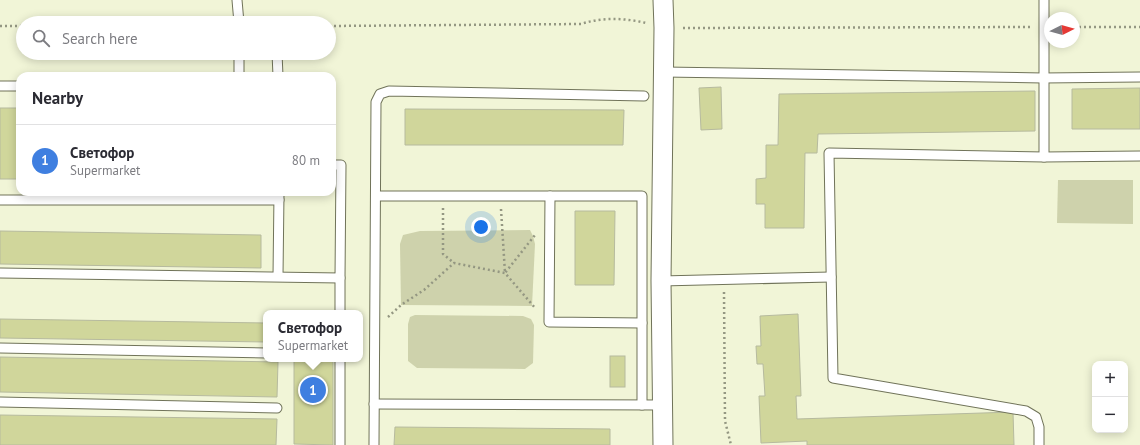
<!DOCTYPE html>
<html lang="en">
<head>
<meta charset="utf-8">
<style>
	body { margin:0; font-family:"PT Sans",sans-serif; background:#f7f7f7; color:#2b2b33 }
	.controls { position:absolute; right:12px; bottom:12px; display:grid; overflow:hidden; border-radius:8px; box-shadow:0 2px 10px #0003 }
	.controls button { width:36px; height:36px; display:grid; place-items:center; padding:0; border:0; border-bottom:1px solid #e1e1e2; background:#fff; color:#2b2b33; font:20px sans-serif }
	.compass { position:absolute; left:1044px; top:12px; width:36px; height:36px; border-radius:50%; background:#fff; box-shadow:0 2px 10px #0003; rotate:84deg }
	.you { position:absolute; left:481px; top:227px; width:14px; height:14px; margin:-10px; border:3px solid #fff; border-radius:50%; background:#1a73e8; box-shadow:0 0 0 6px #1a73e833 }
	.badge { display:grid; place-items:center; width:26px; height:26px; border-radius:50%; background:#aa4cb6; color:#fff; font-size:13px; font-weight:700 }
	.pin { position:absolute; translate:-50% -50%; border:2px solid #fff; box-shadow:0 1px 4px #0006 }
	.popup { position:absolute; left:263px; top:310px; width:100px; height:52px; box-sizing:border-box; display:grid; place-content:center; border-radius:8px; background:#fff; filter:drop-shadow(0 1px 3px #0005); font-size:13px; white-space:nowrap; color:#7c7c81 }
	.popup b { font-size:15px; color:#2b2b33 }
	.popup::after { content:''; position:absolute; left:50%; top:100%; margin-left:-8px; border:8px solid transparent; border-top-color:#fff }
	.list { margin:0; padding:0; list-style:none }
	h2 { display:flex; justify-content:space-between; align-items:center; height:52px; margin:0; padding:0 16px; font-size:17px }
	h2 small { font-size:13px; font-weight:400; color:#7c7c81 }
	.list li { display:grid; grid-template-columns:26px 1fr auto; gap:12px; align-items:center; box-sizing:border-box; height:72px; padding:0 16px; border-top:1px solid #e1e1e2 }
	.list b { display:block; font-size:15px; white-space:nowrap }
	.list p { margin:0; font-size:13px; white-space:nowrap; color:#7c7c81 }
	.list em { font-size:13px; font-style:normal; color:#7c7c81 }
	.icon { flex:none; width:22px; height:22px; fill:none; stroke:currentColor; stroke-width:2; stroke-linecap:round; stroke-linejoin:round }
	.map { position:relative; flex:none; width:1140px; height:445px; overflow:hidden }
	.search { position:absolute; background:#fff; box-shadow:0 2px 10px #0003; left:16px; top:16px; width:320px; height:44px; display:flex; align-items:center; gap:10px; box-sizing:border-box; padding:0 14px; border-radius:22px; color:#7c7c81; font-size:15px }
	.panel { position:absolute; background:#fff; box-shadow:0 2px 10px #0003; left:16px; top:72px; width:320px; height:124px; border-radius:12px }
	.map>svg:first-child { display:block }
</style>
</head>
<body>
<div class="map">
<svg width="1140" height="445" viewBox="0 0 1140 445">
	<rect width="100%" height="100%" fill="#f1f5d7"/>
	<g fill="#ced2ac">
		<polygon points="1058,180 1133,180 1133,224 1057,223"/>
		<polygon points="530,230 533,236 535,244 532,306 401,305 400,244 403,235 420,231"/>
		<polygon points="415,315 523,316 531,319 534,325 533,363 525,369 417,368 408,361 408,324 410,317"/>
	</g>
	<g fill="#d0d69b" stroke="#b6ba9e">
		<polygon points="721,87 722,129 701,130 699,88"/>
		<polygon points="1140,88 1140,129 1072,129 1072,89"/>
		<polygon points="1035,91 1035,131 818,134 817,153 805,153 804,228 765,228 765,204 756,204 756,179 766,178 766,145 778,145 779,94"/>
		<rect x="0" y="108" width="20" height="71"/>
		<polygon points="405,109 624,110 623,145 405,145"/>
		<polygon points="575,211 615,211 614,285 575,285"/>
		<polygon points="0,231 261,235 261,268 0,264"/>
		<polygon points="798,314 801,396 796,396 797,419 1013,412 1014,445 807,445 807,441 761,443 759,396 765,396 763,364 757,364 756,346 761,346 760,316"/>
		<polygon points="0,319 266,323 266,342 0,338"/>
		<rect x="610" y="356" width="15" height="31"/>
		<polygon points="0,357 278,362 277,397 0,392"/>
		<polygon points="294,359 333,359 333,445 294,444"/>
		<polygon points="0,415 277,419 276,445 0,445"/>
		<polygon points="395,427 610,429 610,445 394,445"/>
	</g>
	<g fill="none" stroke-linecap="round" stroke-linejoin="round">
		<g stroke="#707359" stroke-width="11">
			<g id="service">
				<polyline points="237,0 239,23"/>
				<polyline points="239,53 239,76"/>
				<polyline points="277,53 278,76"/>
				<polyline points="664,72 1043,78 1140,77"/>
				<polyline points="0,86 20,86"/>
				<polyline points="1044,157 1044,0"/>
				<polyline points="376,196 642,196 642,405"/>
				<polyline points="550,196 549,322 642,323"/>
				<polyline points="0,200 279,200 275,192"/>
				<polyline points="0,273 340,278 341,165 332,165"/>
				<polyline points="278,276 279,194"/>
				<polyline points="340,278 340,313"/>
				<polyline points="661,281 831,277"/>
				<polyline points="0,348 266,353"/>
				<polyline points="340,359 340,445"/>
				<polyline points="0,402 277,408"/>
				<polyline points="374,404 662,405"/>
				<polyline points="374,445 376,102 380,94 389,91 644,96"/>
				<polyline points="1039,445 1039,427 1036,417 1026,411 833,378 829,153 1044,157 1140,156"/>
			</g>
		</g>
		<g stroke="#707359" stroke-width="21">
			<polyline id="minor" points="663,445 661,281 664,28 663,0"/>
		</g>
		<g stroke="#949782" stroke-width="2.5" stroke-dasharray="2 3" stroke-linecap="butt">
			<polyline points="0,26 23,26"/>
			<path d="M329,26L581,24C602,17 625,18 646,23"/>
			<polyline points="1074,27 1140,27"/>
			<polyline points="683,28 1032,27"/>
			<polyline points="443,208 443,254 454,263"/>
			<polyline points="501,209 505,273 535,235"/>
			<polyline points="724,292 725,421 731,445"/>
			<polyline points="388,317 401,305 424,290 454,263 505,273 536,309"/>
		</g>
		<use href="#service" stroke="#fff" stroke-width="9"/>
		<use href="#minor" stroke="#fff" stroke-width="19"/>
	</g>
</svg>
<div class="controls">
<button>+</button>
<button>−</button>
</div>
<svg class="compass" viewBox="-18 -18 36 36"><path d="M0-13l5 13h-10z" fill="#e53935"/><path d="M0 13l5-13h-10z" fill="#7c7c81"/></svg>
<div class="you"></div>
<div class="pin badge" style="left:313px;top:390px;background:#3f7fe0">1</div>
<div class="popup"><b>Светофор</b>Supermarket</div>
<div class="search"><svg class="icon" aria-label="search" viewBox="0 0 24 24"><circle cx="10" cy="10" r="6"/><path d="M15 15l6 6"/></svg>Search here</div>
<section class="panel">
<h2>Nearby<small></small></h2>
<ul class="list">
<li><span class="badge" style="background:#3f7fe0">1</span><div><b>Светофор</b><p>Supermarket</p></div><em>80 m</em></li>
</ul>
</section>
</div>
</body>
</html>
